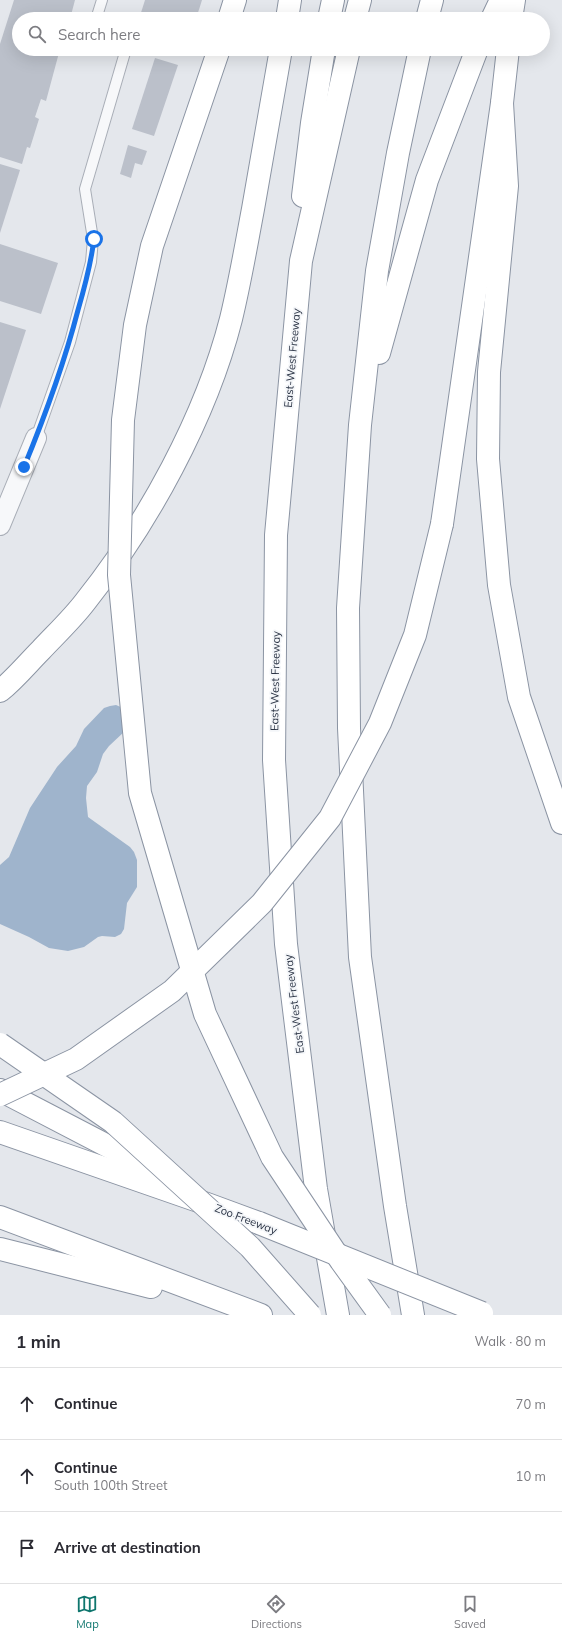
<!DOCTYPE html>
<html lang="en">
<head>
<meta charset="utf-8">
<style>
	body { margin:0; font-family:Mulish,sans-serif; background:#f2f2f3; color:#2b2b33 }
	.stop { position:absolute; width:12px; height:12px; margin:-9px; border:3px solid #1a73e8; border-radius:50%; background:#fff }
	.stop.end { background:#1a73e8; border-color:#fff; box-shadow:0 1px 4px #0008 }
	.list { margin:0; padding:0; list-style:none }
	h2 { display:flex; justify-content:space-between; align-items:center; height:52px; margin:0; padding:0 16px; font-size:17px }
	h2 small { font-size:13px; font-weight:400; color:#7c7c81 }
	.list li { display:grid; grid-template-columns:26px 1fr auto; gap:12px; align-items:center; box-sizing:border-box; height:72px; padding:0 16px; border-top:1px solid #e1e1e2 }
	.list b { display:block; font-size:15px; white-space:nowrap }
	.list p { margin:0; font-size:13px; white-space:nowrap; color:#7c7c81 }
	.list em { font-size:13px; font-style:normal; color:#7c7c81 }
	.icon { flex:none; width:22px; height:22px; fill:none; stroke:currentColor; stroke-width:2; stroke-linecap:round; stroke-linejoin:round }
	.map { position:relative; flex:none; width:562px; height:1315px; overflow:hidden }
	.search { position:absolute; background:#fff; box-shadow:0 4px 16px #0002; left:12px; right:12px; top:12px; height:44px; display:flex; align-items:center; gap:10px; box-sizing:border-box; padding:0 14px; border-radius:22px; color:#7c7c81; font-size:15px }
	.sheet { height:268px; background:#fff }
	nav { display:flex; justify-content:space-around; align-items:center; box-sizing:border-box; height:56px; border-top:1px solid #e1e1e2; background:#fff; font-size:11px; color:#7c7c81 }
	nav a { display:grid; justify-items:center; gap:2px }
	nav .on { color:#0f766e }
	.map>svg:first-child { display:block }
</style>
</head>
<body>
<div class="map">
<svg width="562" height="1315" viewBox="0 0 562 1315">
	<rect width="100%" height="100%" fill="#e4e7ec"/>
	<polygon fill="#9fb4cc" points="116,705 123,708 125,731 109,746 103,754 97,772 87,786 86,798 88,817 130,847 134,852 137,860 137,887 127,903 124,929 121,934 115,937 102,936 98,937 84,947 68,951 49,948 29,937 0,924 0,865 9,857 30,808 57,767 76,746 84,729 104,708 110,706"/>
	<g fill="#bbc0ca">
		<polygon points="14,0 75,0 70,19 19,19 19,49 60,49 46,101 41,99 35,117 39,119 30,148 27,147 22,164 0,157 0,44"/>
		<polygon points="145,0 202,0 196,19 139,19"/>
		<polygon points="155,58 178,65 154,136 132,129"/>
		<polygon points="128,145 147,151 142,165 135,163 131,178 120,174"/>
		<polygon points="0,164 20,170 0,233"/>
		<polygon points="0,244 58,263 41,314 0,301"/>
		<polygon points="0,322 26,330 0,409"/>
	</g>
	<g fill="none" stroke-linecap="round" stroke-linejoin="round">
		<g stroke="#a9aeb7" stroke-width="12">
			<g id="service">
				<polyline points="100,19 97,16 102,0"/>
				<polyline points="36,438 70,342 91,262 93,239 85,189 126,49"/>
			</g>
		</g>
		<g stroke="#a9aeb7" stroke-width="22">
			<polyline id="minor" points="0,525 36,438"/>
		</g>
		<g stroke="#8b94a3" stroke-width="24">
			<g id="motorway">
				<polyline points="229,19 235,0"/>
				<polyline points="287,19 290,0"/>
				<polyline points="329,19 333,0"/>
				<polyline points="355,19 360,0"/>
				<polyline points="427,19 432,0"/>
				<polyline points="492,19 501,0"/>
				<polyline points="511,19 514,0"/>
				<polyline points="502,103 507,186 489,372 488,459 499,585 519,697 562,823"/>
				<polyline points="303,196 312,123 324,49"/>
				<polyline points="379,353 427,180 477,49"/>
				<polyline points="442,524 502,103 508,49"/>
				<path d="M0,691C15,679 28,663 41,650C56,634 72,619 85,602C148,523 206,417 231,319C240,282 246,246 253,209C262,156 272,102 281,49"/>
				<polyline points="0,1090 169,1178"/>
				<polyline points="0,1132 207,1204 259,1223"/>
				<polyline points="0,1217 261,1315"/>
				<polyline points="0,1249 151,1287"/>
				<polyline points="338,1315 316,1189 286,944 274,760 276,535 301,261 349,49"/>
				<polyline points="413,1315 395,1206 360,957 349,728 348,608 360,425 377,271 398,153 420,49"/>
			</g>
		</g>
		<use href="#service" stroke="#f7f8fa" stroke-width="10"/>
		<use href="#minor" stroke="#f7f8fa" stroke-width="20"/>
		<use href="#motorway" stroke="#fff" stroke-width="22"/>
		<g stroke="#8b94a3" stroke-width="24" stroke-linecap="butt">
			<g id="motorway-bridge">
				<polyline points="219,49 152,246 135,325 123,420 119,575 140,793 205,1014 272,1157 341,1261 380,1315"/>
				<polyline points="0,1044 113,1122 250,1247 310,1315"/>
				<polyline points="0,1095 76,1059 172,991 262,903 330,818 380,723 415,635 442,524"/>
				<polyline points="259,1223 482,1313"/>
			</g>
		</g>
		<use href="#motorway-bridge" stroke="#fff" stroke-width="22"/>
	</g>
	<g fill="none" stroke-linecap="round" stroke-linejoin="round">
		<path stroke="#1a73e8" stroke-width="5" d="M24,467C45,416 64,364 78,310C85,286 91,263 94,239"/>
	</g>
	<g text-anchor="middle" stroke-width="3.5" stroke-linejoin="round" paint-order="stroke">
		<g font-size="11" fill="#2b3445" stroke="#f4f6f9">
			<text transform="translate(292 358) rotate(-85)" y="4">East-West Freeway</text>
			<text transform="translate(275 681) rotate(-89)" y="4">East-West Freeway</text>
			<text transform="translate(294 1004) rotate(-97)" y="4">East-West Freeway</text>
			<text transform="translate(246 1219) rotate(21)" y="4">Zoo Freeway</text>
		</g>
	</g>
</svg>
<div class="stop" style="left:94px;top:239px"></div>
<div class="stop end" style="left:24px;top:467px"></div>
<div class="search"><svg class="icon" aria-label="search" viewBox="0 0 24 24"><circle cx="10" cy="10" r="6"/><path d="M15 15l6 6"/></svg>Search here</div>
</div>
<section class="sheet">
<h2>1 min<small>Walk · 80 m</small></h2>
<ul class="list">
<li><svg class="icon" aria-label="ahead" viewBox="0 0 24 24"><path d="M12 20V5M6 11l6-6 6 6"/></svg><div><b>Continue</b></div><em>70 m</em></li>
<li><svg class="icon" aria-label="ahead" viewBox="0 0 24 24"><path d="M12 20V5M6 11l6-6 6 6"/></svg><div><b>Continue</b><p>South 100th Street</p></div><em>10 m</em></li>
<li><svg class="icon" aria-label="arrive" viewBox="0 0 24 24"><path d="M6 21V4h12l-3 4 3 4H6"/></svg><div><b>Arrive at destination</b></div></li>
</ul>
</section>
<nav>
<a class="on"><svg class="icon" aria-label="map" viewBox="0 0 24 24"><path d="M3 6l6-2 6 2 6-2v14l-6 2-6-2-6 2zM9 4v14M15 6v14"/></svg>Map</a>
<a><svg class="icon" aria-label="directions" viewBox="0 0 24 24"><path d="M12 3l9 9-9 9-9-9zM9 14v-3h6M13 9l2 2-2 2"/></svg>Directions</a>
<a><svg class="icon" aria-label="saved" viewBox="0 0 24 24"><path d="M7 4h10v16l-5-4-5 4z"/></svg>Saved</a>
</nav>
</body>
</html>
